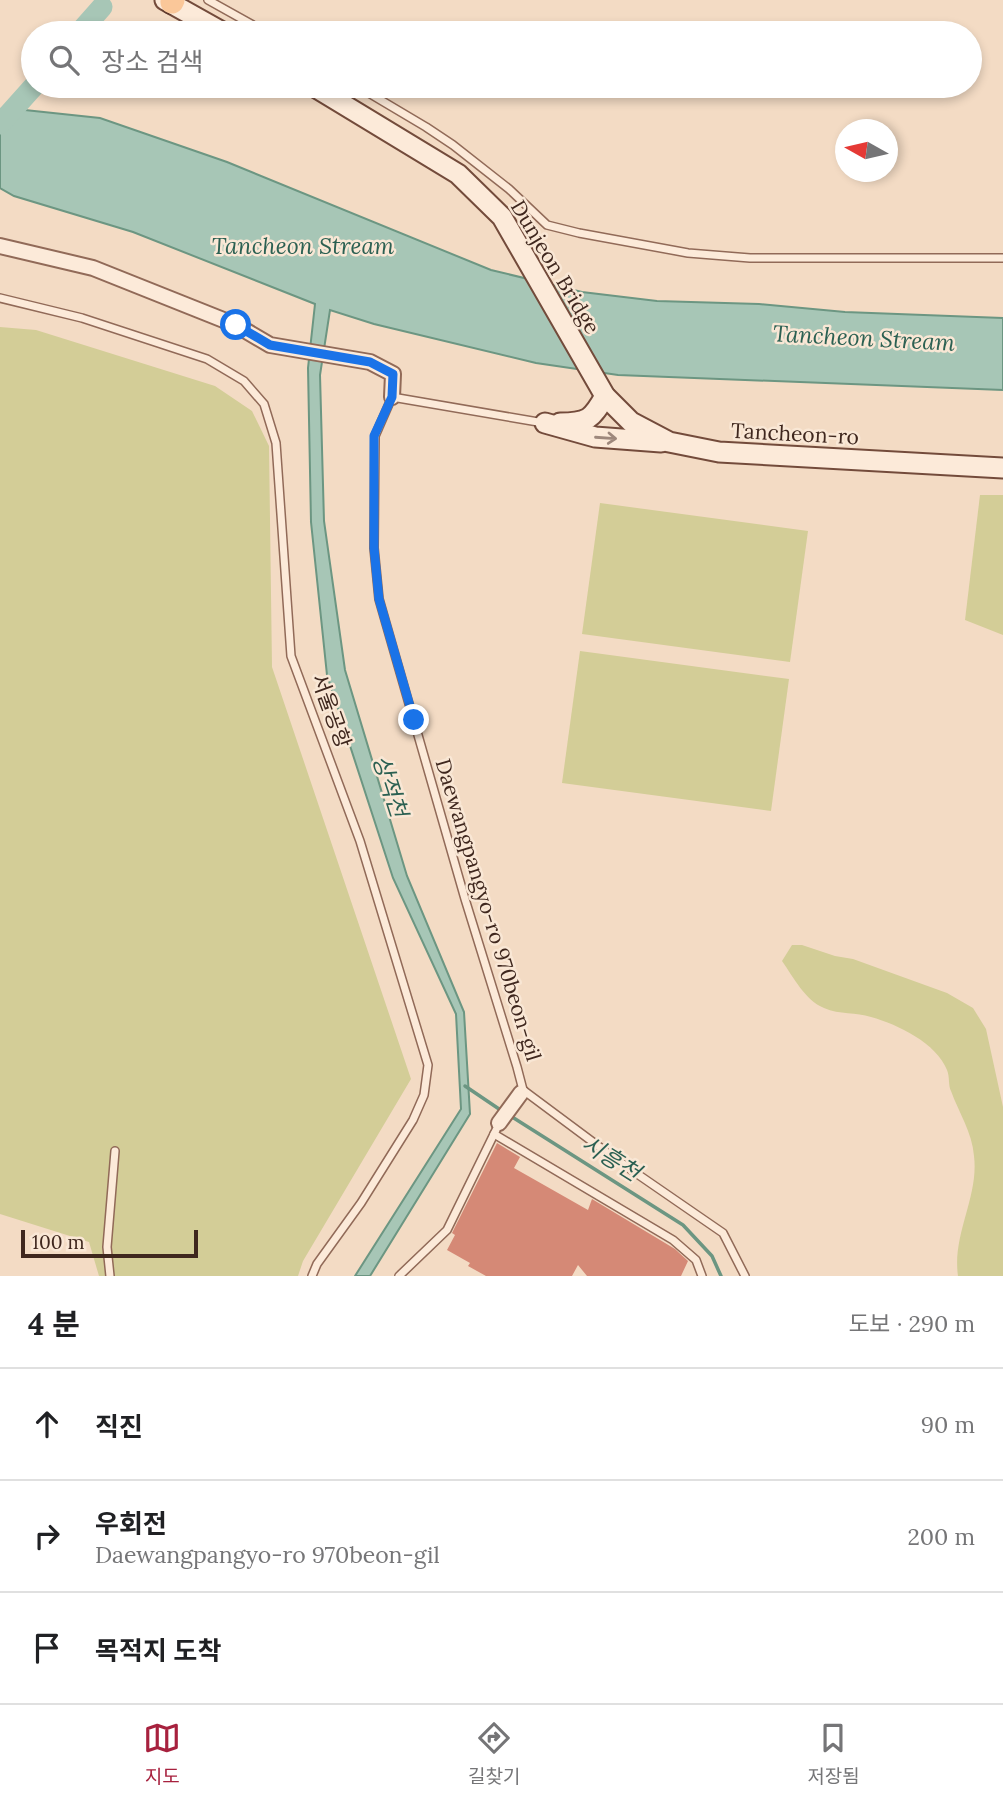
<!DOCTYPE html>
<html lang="ko">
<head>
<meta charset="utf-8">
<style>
	body { margin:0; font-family:Lora,"Noto Sans KR",serif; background:#f6f6f6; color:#202124 }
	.compass { position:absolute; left:835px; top:119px; width:63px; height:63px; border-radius:50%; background:#fff; box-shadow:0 4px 10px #0003; rotate:278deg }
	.scale { position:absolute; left:21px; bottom:18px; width:177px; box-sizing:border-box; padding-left:7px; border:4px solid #3f271e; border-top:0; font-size:19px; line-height:24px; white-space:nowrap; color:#3f271e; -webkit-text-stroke:5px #f9e7d5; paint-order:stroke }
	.stop { position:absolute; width:21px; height:21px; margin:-16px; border:5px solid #1a73e8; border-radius:50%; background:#fff }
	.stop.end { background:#1a73e8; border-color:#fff; box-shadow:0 2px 7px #0008 }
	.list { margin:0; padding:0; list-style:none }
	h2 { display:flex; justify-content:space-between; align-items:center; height:91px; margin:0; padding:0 28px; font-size:30px }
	h2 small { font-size:23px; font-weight:400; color:#757577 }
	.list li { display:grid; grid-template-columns:46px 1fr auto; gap:21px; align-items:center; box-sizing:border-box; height:112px; padding:0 28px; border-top:2px solid #e0e0e0 }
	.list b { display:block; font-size:26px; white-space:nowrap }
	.list p { margin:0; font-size:23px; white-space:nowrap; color:#757577 }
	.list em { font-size:23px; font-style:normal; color:#757577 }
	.icon { flex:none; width:38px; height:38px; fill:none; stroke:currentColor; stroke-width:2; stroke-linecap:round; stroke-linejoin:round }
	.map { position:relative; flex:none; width:1003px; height:1276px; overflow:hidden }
	.search { position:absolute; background:#fff; box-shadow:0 4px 10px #0003; left:21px; right:21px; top:21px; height:77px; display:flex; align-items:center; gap:18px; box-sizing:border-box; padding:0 24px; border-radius:38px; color:#757577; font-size:26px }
	.sheet { height:427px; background:#fff }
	nav { display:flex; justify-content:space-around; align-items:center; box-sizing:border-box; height:98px; border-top:2px solid #e0e0e0; background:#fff; font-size:19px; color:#757577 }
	nav a { display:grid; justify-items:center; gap:4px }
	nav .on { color:#a7213e }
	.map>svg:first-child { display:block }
</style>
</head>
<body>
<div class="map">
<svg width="1003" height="1276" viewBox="0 0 1003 1276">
	<rect width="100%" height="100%" fill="#f3dbc4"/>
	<g fill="#d3cd97">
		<polygon points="0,327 36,330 215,386 252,411 269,446 272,667 411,1079 303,1261 298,1276 99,1276 89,1242 0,1214"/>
		<polygon points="980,495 1003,495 1003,635 965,620"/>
		<polygon points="600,503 808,531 790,662 582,634"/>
		<polygon points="580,651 789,679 771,811 562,783"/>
		<path d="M792,945H802L835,956L853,959L947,993L973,1008L986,1029L1003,1107V1276H958C952,1234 979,1197 974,1156C972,1132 959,1113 951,1091C948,1085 950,1077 947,1070C936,1043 899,1025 871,1017C856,1012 840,1015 824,1008C805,1000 794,978 782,961Z"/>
	</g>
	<polygon fill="#a7c6b6" stroke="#6c9682" stroke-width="2" points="6,108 100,118 227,162 491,270 582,292 657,301 759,304 845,312 1003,318 1003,390 618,375 536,363 374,324 330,310 320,375 324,521 345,670 407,876 464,1012 470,1114 370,1276 355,1276 461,1109 456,1014 393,878 327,675 311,522 308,368 315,304 133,232 14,196 0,188 0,109"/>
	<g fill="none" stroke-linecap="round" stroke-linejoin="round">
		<g stroke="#6c9682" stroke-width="3.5">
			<polyline points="25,96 57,86"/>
			<polyline points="465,1086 502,1111"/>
			<polyline points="509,1115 683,1225 712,1256 721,1276"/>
		</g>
		<g stroke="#a7c6b6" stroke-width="21">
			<polyline points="79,33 102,7"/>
			<polyline points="0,124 34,86"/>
		</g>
	</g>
	<polygon fill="#d58976" points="497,1143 520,1157 514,1168 588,1210 592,1199 675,1249 688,1261 681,1276 587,1276 578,1265 572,1276 486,1276 468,1266 470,1263 447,1250 455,1235 452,1233"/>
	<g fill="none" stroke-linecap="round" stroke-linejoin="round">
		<g stroke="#916a58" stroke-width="10">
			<g id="service">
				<polyline points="208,0 267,33"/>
				<polyline points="357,86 426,127 453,145 509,189 547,225 579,233 688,253 750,258 1003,258"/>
				<polyline points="0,298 82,318 207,359 244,381 264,404 276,443 291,656 360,841 428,1065 424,1095 413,1120 361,1203 317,1264 312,1276"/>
				<polyline points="523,1090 617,1160 723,1233 745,1276"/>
				<polyline points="521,1093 523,1090 517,1067 465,899 379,599 374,548 375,436 392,397 544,423"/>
				<polyline points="494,1134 673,1240 696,1260 702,1276"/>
				<polyline points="110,1276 107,1247 115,1151"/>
				<polyline points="399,1276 447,1230 496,1130"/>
			</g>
		</g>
		<g stroke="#916a58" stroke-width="18">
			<g id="minor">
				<polyline points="0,246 93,268 236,325 270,345 370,362 393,374 392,397"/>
				<polyline points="499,1123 521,1093"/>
			</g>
		</g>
		<g stroke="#734b3b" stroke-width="23">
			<g id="secondary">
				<polyline points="165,0 224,33"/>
				<polyline points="313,86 458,174 502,217 605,396 631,422 669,442 719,452 1003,468"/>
				<polyline points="545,423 595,437 661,442"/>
				<path d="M560,423C588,423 592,419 605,396"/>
			</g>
		</g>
		<g stroke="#5e392c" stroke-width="26">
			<polyline id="primary" points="172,2 173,0"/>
		</g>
		<use href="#service" stroke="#fcead9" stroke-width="7"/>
		<use href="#minor" stroke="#fcead9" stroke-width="14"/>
		<use href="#secondary" stroke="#fcead9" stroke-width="19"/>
		<use href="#primary" stroke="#fac799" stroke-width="23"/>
	</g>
	<defs><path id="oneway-shaft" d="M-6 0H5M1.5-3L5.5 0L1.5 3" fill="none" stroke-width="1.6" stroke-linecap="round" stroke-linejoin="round" transform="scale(1.75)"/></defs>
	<use stroke="#9e887c" href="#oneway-shaft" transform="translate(606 438) rotate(4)"/>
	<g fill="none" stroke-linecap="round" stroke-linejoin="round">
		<polyline stroke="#1a73e8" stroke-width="9" points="236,325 270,345 370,362 393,374 392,397 374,436 374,548 379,599 414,720"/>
	</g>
	<g text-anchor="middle" stroke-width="5" stroke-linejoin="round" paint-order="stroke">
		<g font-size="21" fill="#3f271e" stroke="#f9e7d5">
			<text transform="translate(555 267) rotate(59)" y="7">Dunjeon Bridge</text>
			<text transform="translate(795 434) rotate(3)" y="7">Tancheon-ro</text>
			<text transform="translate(331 711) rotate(70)" y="7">서울공항</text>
			<text transform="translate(488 910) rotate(73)" y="7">Daewangpangyo-ro 970beon-gil</text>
		</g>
		<g font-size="23" font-style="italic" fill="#2b6052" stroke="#f9e7d5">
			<text x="303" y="254">Tancheon Stream</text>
			<text transform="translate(864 338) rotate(3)" y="8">Tancheon Stream</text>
			<text transform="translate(390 786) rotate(72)" y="8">상적천</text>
			<text transform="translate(611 1158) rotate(32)" y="8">시흥천</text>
		</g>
	</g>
</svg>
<svg class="compass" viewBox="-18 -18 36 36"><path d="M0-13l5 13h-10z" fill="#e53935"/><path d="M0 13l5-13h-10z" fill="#757577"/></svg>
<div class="scale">100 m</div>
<div class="stop" style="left:236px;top:325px"></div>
<div class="stop end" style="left:414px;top:720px"></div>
<div class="search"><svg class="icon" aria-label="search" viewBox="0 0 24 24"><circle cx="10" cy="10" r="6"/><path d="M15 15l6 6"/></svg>장소 검색</div>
</div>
<section class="sheet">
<h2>4 분<small>도보 · 290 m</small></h2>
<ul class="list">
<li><svg class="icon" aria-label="ahead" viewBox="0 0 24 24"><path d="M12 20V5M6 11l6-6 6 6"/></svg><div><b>직진</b></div><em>90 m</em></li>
<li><svg class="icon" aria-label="right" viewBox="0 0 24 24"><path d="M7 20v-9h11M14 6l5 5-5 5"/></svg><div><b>우회전</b><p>Daewangpangyo-ro 970beon-gil</p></div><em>200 m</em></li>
<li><svg class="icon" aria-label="arrive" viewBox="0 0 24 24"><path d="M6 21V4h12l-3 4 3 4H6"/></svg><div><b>목적지 도착</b></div></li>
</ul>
</section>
<nav>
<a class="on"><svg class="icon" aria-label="map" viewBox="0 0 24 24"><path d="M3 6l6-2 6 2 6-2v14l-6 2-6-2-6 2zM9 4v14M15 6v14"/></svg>지도</a>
<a><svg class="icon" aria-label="directions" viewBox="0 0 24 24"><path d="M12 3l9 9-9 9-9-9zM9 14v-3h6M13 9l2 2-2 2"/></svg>길찾기</a>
<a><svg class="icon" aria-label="saved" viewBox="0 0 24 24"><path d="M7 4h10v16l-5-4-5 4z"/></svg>저장됨</a>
</nav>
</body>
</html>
